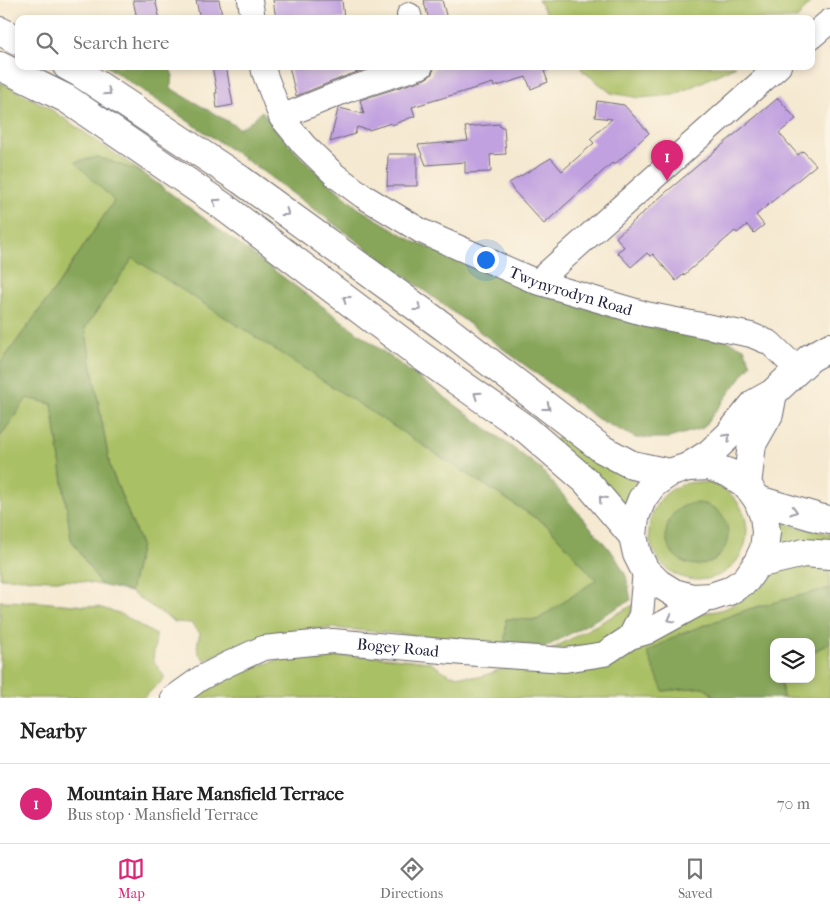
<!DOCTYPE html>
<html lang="en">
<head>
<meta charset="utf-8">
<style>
	body { margin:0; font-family:"IM FELL French Canon",serif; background:#f2f2f2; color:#222 }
	.controls { position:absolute; right:15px; bottom:15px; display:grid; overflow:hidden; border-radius:10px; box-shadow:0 2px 8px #0003 }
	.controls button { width:45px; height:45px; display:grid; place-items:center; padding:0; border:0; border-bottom:1px solid #e0e0e0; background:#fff; color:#222; font:25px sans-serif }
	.you { position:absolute; left:485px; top:259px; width:18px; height:18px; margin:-12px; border:4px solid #fff; border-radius:50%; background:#1a73e8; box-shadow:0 0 0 8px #1a73e833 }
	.badge { display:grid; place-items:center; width:32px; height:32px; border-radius:50%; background:#db2777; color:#fff; font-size:16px; font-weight:700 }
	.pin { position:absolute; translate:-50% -41px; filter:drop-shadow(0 1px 2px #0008) }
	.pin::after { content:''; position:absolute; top:26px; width:18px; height:15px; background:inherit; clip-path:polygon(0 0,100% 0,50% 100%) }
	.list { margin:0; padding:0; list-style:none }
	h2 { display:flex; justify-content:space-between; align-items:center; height:65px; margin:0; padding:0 20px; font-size:21px }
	h2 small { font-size:16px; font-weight:400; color:#767676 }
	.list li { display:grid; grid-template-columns:32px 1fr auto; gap:15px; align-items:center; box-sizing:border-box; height:80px; padding:0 20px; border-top:1px solid #e0e0e0 }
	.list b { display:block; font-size:19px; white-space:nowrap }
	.list p { margin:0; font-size:16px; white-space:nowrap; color:#767676 }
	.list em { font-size:16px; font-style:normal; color:#767676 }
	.icon { flex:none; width:28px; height:28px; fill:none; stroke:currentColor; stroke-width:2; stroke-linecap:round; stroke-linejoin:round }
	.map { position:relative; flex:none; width:830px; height:698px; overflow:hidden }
	.search { position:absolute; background:#fff; box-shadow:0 2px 8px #0003; left:15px; right:15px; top:15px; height:55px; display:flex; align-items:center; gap:12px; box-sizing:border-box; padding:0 18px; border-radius:10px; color:#767676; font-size:19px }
	.sheet { height:145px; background:#fff }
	nav { display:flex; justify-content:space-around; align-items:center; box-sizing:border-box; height:70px; border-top:1px solid #e0e0e0; background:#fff; font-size:14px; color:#767676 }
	nav a { display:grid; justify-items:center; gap:2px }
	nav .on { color:#db2777 }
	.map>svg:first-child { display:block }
</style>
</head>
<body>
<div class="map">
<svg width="830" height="698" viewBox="0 0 830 698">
	<rect width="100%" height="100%" fill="#fcf5e5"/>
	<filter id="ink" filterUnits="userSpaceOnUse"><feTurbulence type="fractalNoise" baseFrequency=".02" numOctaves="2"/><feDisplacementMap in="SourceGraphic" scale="10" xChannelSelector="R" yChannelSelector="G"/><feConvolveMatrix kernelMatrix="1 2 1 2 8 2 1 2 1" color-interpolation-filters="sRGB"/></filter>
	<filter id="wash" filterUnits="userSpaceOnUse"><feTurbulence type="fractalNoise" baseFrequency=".0096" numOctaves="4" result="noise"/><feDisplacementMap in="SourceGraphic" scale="20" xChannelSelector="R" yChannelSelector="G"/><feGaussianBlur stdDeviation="1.12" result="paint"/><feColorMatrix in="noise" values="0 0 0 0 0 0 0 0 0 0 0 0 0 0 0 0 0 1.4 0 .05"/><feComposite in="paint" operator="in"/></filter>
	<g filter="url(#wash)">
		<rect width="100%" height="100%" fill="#f5e9d1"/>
		<g fill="#aac065" stroke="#667150">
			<polygon points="538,0 812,0 797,19 550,19"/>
			<polygon points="580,66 736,66 674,95 640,98 611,93 582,70"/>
			<polygon points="0,82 46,106 143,173 98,157 75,162 114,201 55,289 0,364"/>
			<path d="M133,257L548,526L596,580L537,620L506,619L505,643L333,628L291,630L241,643L206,660C194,652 197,646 200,633L191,623L175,622L130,592L141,545L110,467L85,328Z"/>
			<polygon points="27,398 52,404 71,539 101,585 80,581 0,578 0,437"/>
			<polygon points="564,433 616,471 637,481 629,492 622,509 554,441"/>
			<circle cx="698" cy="531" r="49"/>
			<polygon points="778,519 794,526 830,534 830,546 777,548"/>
			<polygon points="788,566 830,567 830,588 749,609 678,635 663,691 704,687 716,698 191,698 208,685 244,670 292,656 376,656 429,662 450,675 480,677 505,668 560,672 594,671 629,656 660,634 696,614 716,611 727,608 751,593 767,576"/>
			<polygon points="0,601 39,602 98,607 119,613 156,635 153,660 165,678 143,698 0,698"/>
			<polygon points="635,604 620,634 602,644 550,650"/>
			<polygon points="830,643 830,698 783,698 781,679 811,679 811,653"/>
		</g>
		<g fill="#87a65a" stroke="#54644a">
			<polygon points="106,66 169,66 173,76 170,88 239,128 248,124 262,111 272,125 297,153 330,184 358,208 415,242 534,292 644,326 726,340 744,348 751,364 703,428 669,438 636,438 598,419 258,168"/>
			<polygon points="98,157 143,173 540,468 615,556 626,576 631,600 546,647 505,643 506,619 537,620 596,580 548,526 133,258 85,328 110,467 141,545 130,592 101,585 71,539 52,404 27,398 0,437 0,364 55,289 114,201 75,162"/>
			<circle cx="697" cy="534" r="31"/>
			<polygon points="830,588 830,643 811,653 811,642 774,642 774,679 781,679 783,698 716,698 704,687 663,691 647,652 678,635 749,609"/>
		</g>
		<g id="blocks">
			<g fill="#c1a1e0">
				<polygon points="133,0 155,0 160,19 137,19"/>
				<polygon points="196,0 219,0 223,19 200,19"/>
				<polygon points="273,0 342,0 344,19 276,19"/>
				<polygon points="424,0 442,0 447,19 429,19 424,3 425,3"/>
				<polygon points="212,66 226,66 233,105 217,108 215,93 217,93"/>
				<polygon points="289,66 376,66 346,76 296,96"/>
				<polygon points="434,66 548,66 549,70 544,71 548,82 531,89 526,77 494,87 493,83 412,107 415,116 392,125 391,123 369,130 357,127 355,134 330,142 338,109 339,108 364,114 360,100 425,79 431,75 434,69"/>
				<polygon points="778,98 796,119 779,133 798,155 803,151 816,165 756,215 764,225 754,233 747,225 737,233 735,231 684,275 684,274 676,281 653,254 650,256 647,253 631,267 617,252 624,247 616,237 665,193"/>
				<polygon points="597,101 624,105 649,133 614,165 612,163 544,224 513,190 509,183 551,158 562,171 594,143 590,139 612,119 595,117"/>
				<polygon points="500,124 500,127 504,127 506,154 490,155 491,172 465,173 465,162 426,165 418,145 468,141 465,127"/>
				<polygon points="388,154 417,154 417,186 387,186"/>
			</g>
		</g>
	</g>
	<g filter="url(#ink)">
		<use href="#blocks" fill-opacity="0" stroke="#6c6870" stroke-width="1"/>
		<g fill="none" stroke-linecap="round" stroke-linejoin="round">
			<g stroke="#6c6870" stroke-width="26">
				<g id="minor">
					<polyline points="250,0 253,19"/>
					<polyline points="409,15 410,19"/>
					<polyline points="811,37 830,21"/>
					<path id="s1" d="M263,66L264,72L281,117L304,145L336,176L363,196L421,231L537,282L646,314L751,335L770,343L798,370"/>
					<polyline points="281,117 350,89 421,66"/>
					<polyline points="537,282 779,66"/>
					<polyline points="630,637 641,615 645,570"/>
					<path id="s2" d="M173,698L201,678L228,664L263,648L333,641L464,653L565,660L604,654L630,637L647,632L711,597"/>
				</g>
			</g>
			<g stroke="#6c6870" stroke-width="30">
				<g id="major">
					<polyline points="688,467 710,453 728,436 755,403 773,393 810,358 830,347"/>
					<polyline points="747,485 752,444 769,414 773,393"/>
				</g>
			</g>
			<g stroke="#6c6870" stroke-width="30">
				<g id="highway">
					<polyline points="0,31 19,41"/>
					<polyline points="0,66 67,99 224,207 420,355 527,430 586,481 633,536 637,554 645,570 658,583 674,593 692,598 711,597 729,591 746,580 757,564 764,549 766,532 764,516 758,500 747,485 729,473 709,466 688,467 669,473 653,484 642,499 635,517 633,536"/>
					<polyline points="67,66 80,73 241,180 444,327 602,449 632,465 669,473"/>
					<polyline points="758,500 819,518 830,520"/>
					<polyline points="757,564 804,553 830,555"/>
				</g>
			</g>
			<use href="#minor" stroke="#fff" stroke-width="24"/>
			<use href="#major" stroke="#fff" stroke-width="28"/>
			<use href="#highway" stroke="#fff" stroke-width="28"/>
		</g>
		<defs><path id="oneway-chevron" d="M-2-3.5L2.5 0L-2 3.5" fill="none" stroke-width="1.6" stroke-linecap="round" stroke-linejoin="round" transform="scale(1.25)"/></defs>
		<g stroke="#9c9ca7">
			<use href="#oneway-chevron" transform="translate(108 92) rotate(34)"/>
			<use href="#oneway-chevron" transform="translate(216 202) rotate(-146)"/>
			<use href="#oneway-chevron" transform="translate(286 213) rotate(36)"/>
			<use href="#oneway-chevron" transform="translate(346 299) rotate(-143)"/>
			<use href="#oneway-chevron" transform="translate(418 308) rotate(36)"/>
			<use href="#oneway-chevron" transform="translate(477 395) rotate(-145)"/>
			<use href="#oneway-chevron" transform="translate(547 407) rotate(38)"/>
			<use href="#oneway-chevron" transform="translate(727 437) rotate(-47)"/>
			<use href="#oneway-chevron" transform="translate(602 499) rotate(-131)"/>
			<use href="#oneway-chevron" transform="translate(794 511) rotate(16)"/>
			<use href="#oneway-chevron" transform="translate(671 619) rotate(152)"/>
		</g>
	</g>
	<g text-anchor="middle" stroke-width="4" stroke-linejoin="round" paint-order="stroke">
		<g font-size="16" fill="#22223b" stroke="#fcf5e5">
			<text dy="6" stroke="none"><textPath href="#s1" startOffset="398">Twynyrodyn Road</textPath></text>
			<text dy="6" stroke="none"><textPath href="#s2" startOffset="239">Bogey Road</textPath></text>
		</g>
	</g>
</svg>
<div class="controls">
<button><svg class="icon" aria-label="layers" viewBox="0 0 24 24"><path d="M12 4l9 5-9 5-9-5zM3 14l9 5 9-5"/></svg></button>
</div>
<div class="you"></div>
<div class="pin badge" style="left:667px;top:181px">1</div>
<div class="search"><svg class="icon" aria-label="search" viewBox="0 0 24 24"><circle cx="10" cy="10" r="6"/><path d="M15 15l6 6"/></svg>Search here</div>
</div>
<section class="sheet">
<h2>Nearby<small></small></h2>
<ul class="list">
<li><span class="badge">1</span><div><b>Mountain Hare Mansfield Terrace</b><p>Bus stop · Mansfield Terrace</p></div><em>70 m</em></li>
</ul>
</section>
<nav>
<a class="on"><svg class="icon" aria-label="map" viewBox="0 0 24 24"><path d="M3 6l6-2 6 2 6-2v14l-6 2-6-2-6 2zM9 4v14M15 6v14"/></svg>Map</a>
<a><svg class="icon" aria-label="directions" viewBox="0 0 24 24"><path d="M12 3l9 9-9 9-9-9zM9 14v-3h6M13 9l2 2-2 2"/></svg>Directions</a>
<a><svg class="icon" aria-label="saved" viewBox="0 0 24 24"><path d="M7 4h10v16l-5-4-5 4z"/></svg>Saved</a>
</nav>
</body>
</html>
